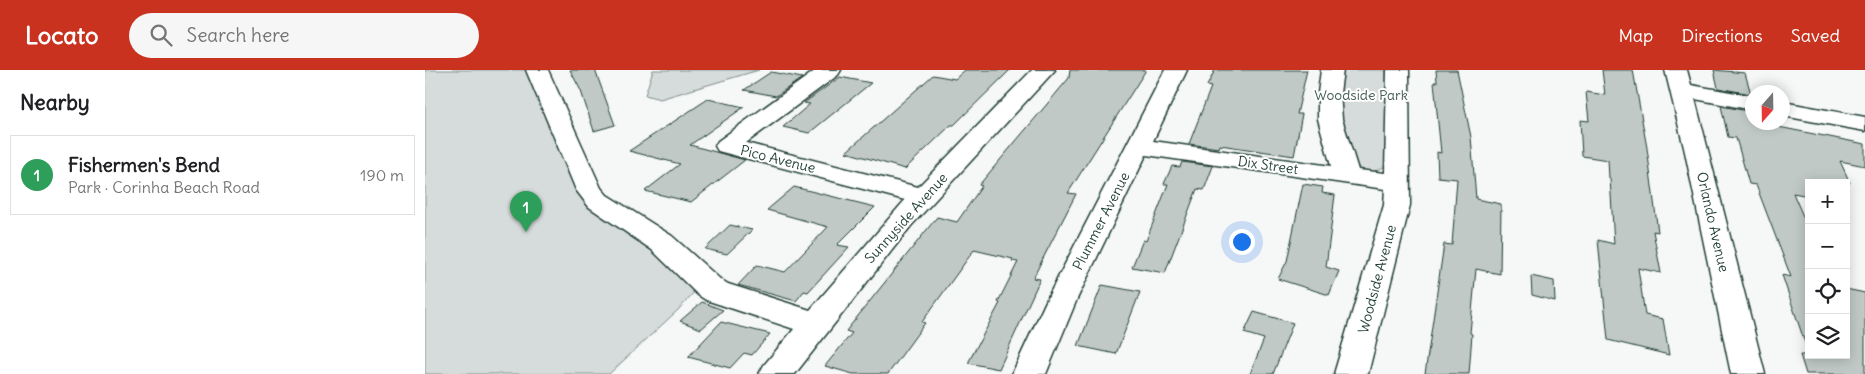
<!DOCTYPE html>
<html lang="en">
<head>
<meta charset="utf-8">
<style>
	body { margin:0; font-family:Delius,sans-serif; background:#f6f6f6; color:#202124 }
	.controls { position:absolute; right:15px; bottom:15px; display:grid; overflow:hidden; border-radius:0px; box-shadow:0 2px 12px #0003 }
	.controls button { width:45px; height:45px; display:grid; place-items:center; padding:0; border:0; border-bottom:1px solid #e0e0e0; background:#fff; color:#202124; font:25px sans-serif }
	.compass { position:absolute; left:1320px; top:15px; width:45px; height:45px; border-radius:50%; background:#fff; box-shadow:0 2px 12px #0003; rotate:200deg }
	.you { position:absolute; left:816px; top:171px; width:18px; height:18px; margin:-12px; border:4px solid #fff; border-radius:50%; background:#1a73e8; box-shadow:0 0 0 8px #1a73e833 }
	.badge { display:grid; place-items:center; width:32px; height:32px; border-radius:50%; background:#c8321e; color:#fff; font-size:16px; font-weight:700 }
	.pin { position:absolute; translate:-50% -41px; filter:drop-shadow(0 1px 2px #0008) }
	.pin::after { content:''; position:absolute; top:26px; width:18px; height:15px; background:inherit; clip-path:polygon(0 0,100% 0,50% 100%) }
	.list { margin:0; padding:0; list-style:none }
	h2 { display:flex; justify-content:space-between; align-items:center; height:65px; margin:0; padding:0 20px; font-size:21px }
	h2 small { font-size:16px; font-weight:400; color:#757577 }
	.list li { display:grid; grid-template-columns:32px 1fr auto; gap:15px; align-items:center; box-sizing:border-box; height:80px; margin:0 10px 10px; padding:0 10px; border:1px solid #e0e0e0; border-radius:0px }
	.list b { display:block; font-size:19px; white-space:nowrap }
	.list p { margin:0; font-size:16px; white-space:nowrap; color:#757577 }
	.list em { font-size:16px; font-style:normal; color:#757577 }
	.icon { flex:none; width:28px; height:28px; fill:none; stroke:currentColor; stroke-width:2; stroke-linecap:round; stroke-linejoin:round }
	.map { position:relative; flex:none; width:1440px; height:304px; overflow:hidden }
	header { display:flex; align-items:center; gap:30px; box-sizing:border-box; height:70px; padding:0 25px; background:#c8321e; color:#fff }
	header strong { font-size:24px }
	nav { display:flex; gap:28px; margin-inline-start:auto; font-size:18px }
	.search { width:350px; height:45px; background:#f6f6f6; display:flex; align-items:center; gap:12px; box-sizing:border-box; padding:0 18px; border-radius:28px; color:#757577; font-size:19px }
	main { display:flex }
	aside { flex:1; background:#fff }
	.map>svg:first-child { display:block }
</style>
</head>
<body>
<header>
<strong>Locato</strong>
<div class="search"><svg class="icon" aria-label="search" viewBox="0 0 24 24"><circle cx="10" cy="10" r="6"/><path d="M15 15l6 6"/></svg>Search here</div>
<nav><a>Map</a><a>Directions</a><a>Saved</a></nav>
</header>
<main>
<aside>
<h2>Nearby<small></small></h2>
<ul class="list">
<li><span class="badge" style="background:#2e9e5b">1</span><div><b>Fishermen's Bend</b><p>Park · Corinha Beach Road</p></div><em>190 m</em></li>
</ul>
</aside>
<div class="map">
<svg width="1440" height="304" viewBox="0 0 1440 304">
	<rect width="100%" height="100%" fill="#f6f7f7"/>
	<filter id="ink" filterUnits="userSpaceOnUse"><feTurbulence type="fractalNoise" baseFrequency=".02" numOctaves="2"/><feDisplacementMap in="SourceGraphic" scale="10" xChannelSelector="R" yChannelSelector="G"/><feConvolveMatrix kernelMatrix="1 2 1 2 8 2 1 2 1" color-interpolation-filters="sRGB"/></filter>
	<g filter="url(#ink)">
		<g fill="#d6dcdb" stroke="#7a8c88">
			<polygon points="0,0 111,0 133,72 217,166 271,220 253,240 184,304 0,304"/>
			<polygon points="228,0 334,0 235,29 220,25"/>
			<path d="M915,0H961L960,96C937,112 927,92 920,72C918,67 915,60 914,54C912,37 915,18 915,0Z"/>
		</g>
		<g fill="#c0c9c6" stroke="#1f3d34">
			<polygon points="145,0 170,0 190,55 169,61 156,21"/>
			<polygon points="540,0 585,0 529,55 526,55 480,99 421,82 508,5 530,9"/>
			<polygon points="645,0 721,0 643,123 651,124 608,208 615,209 574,299 543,293 575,233 573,232 593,192 587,191 588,189 549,180 497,252 500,253 463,304 428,304 400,296 427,263 421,261 512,147 532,152 557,116 554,115 644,8"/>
			<polygon points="790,0 882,0 872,44 877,44 869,86 795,75 794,78 764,74 786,17 782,16"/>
			<polygon points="1011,0 1032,0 1046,67 1051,129 1076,134 1075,204 1051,199 1045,263 1047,264 1044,304 1000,304 1019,174 1027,175 1032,109 1013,107 1012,82 1016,83 1009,12 1012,12"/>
			<polygon points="1177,0 1208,0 1222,78 1233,162 1228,161 1236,203 1213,198 1220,245 1238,249 1244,285 1183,270 1173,170 1189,174 1185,108 1184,108 1183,90 1157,86 1155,50 1164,51 1161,22 1180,25"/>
			<polygon points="1289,0 1320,3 1326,24 1293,18"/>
			<polygon points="346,2 377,8 351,26 319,20"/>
			<polygon points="415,7 446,13 384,63 358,57 385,34 379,33"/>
			<polygon points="283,29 319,37 265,75 320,90 266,132 220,121 255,94 204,81"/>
			<polygon points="1296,36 1328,42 1328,52 1440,74 1440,96 1415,91 1425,113 1384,113 1384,126 1368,123 1384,160 1384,272 1380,273 1357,205 1366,207 1331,115 1324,114 1311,68 1303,67"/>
			<polygon points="757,92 788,96 779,120 772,119 740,203 707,197 718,170 721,171 743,114 739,114 747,96 755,97"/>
			<polygon points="878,114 898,117 897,123 910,125 901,197 914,201 904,225 853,209 862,191"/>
			<polygon points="369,117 450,137 412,175 424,177 383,222 379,221 371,231 313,215 332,195 360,202 403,157 342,140"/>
			<polygon points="305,155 327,160 302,184 280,179"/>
			<polygon points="1106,206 1129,211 1130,231 1107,225"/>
			<polygon points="677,215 715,222 691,284 653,276"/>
			<polygon points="1421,219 1440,223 1440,304 1381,304 1375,285 1421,285"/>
			<polygon points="277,232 298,240 276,259 255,251"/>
			<polygon points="829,242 868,253 848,304 825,304 839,269 819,263"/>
			<polygon points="296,252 345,264 327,285 319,283 305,298 263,287"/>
		</g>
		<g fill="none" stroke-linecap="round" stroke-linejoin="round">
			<g stroke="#1f3d34" stroke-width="3">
				<g id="minor">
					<polygon points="101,0 123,0 176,118 182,125 247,166 295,209 303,214 385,240 480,130 293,81 290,76 293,71 391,0 416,0 413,5 321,73 493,117 607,0 630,0 486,156 370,304 334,304 339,295 369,259 281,230 273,225 227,180 164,137 151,120"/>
					<polygon points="740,0 762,0 728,71 906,96 893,49 893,23 896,0 918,0 915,23 917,49 933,100 960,103 962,0 984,0 985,135 943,304 909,304 959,135 960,119 721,85 652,229 621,304 587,304 622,229"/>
					<polygon points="1240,0 1262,0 1266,15 1328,26 1328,40 1270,29 1340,304 1306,304 1260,82"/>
					<polygon points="1358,32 1440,47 1440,61 1358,46"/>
				</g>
			</g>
			<use href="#minor" fill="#fff" fill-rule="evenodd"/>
		</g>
	</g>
	<g text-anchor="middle" stroke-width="4" stroke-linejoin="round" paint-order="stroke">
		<g font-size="14" fill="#445d55" stroke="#fff">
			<text x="936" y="30">Woodside Park</text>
		</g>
		<g font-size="14" fill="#1f3d34" stroke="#fff">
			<text transform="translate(353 89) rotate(14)" y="5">Pico Avenue</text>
			<text transform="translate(843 95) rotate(8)" y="5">Dix Street</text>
			<text transform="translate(481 148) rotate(-48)" y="5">Sunnyside Avenue</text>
			<text transform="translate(676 151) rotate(-63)" y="5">Plummer Avenue</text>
			<text transform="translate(1288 152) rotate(77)" y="5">Orlando Avenue</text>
			<text transform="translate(952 209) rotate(-75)" y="5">Woodside Avenue</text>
		</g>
	</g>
</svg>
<div class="controls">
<button>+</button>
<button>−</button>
<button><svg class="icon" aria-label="locate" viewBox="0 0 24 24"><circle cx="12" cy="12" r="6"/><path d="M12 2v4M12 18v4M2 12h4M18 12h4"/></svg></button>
<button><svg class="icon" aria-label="layers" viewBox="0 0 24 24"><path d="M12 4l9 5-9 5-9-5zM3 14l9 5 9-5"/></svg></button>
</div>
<svg class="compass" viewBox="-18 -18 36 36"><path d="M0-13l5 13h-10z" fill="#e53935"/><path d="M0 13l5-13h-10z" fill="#757577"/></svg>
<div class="you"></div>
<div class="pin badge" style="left:101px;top:162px;background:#2e9e5b">1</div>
</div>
</main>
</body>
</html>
